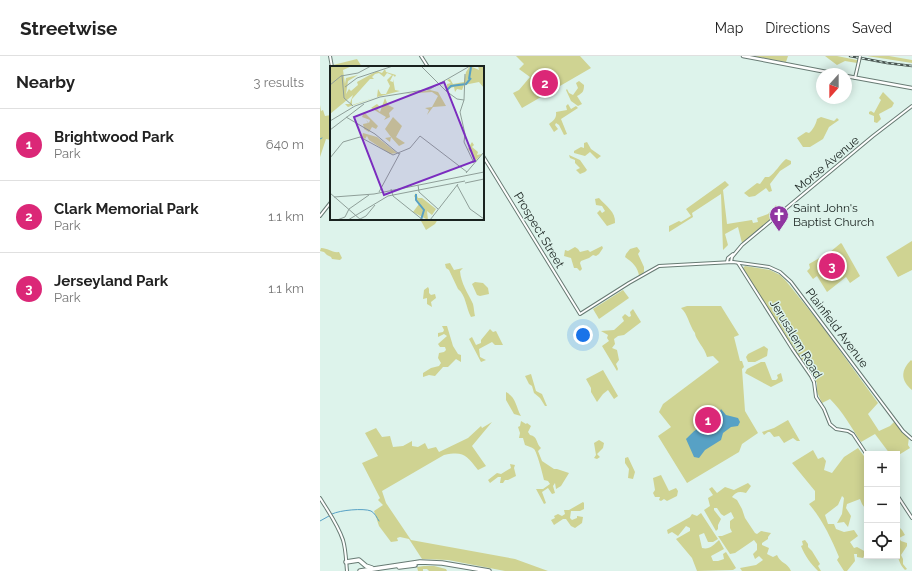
<!DOCTYPE html>
<html lang="en">
<head>
<meta charset="utf-8">
<style>
	body { margin:0; font-family:Raleway,sans-serif; background:#f2f2f2; color:#222 }
	.controls { position:absolute; right:12px; bottom:12px; display:grid; overflow:hidden; border-radius:0px; box-shadow:0 2px 10px #0003 }
	.controls button { width:36px; height:36px; display:grid; place-items:center; padding:0; border:0; border-bottom:1px solid #e0e0e0; background:#fff; color:#222; font:20px sans-serif }
	.compass { position:absolute; left:496px; top:12px; width:36px; height:36px; border-radius:50%; background:#fff; box-shadow:0 2px 10px #0003; rotate:201deg }
	.you { position:absolute; left:263px; top:279px; width:14px; height:14px; margin:-10px; border:3px solid #fff; border-radius:50%; background:#1a73e8; box-shadow:0 0 0 6px #1a73e833 }
	.badge { display:grid; place-items:center; width:26px; height:26px; border-radius:50%; background:#db2777; color:#fff; font-size:13px; font-weight:700 }
	.pin { position:absolute; translate:-50% -50%; border:2px solid #fff; box-shadow:0 1px 4px #0006 }
	.list { margin:0; padding:0; list-style:none }
	h2 { display:flex; justify-content:space-between; align-items:center; height:52px; margin:0; padding:0 16px; font-size:17px }
	h2 small { font-size:13px; font-weight:400; color:#767676 }
	.list li { display:grid; grid-template-columns:26px 1fr auto; gap:12px; align-items:center; box-sizing:border-box; height:72px; padding:0 16px; border-top:1px solid #e0e0e0 }
	.list b { display:block; font-size:15px; white-space:nowrap }
	.list p { margin:0; font-size:13px; white-space:nowrap; color:#767676 }
	.list em { font-size:13px; font-style:normal; color:#767676 }
	.icon { flex:none; width:22px; height:22px; fill:none; stroke:currentColor; stroke-width:2; stroke-linecap:round; stroke-linejoin:round }
	.map { position:relative; flex:none; width:592px; height:515px; overflow:hidden }
	header { display:flex; align-items:center; gap:24px; box-sizing:border-box; height:56px; padding:0 20px; background:#fff; border-bottom:1px solid #e0e0e0 }
	header strong { font-size:19px }
	nav { display:flex; gap:22px; margin-inline-start:auto; font-size:14px }
	main { display:flex }
	aside { flex:1; background:#fff }
	.map>svg:first-child { display:block }
</style>
</head>
<body>
<header>
<strong>Streetwise</strong>
<nav><a>Map</a><a>Directions</a><a>Saved</a></nav>
</header>
<main>
<aside>
<h2>Nearby<small>3 results</small></h2>
<ul class="list">
<li><span class="badge">1</span><div><b>Brightwood Park</b><p>Park</p></div><em>640 m</em></li>
<li><span class="badge">2</span><div><b>Clark Memorial Park</b><p>Park</p></div><em>1.1 km</em></li>
<li><span class="badge">3</span><div><b>Jerseyland Park</b><p>Park</p></div><em>1.1 km</em></li>
</ul>
</aside>
<div class="map">
<svg width="592" height="515" viewBox="0 0 592 515">
	<rect width="100%" height="100%" fill="#ddf3eb"/>
	<g fill="#cfd392">
		<polygon points="196,0 260,0 271,12 202,52 193,37 199,34 210,21 199,13 204,8"/>
		<polygon points="432,0 468,0 466,6"/>
		<polygon points="505,0 517,0 537,4 537,7 525,5 517,9"/>
		<polygon points="547,0 569,0 592,4 592,7"/>
		<polygon points="37,3 42,11 14,11 13,9"/>
		<path d="M259,25L264,29C264,35 263,37 257,40L262,48L258,50L251,45L246,34L247,33L249,37L253,39L258,32L256,27Z"/>
		<polygon points="563,36 574,47 572,51 559,58 561,63 557,67 554,66 554,60 549,58 549,56 551,55 554,57 561,44 559,42"/>
		<path d="M248,48L251,53L256,50L258,52L241,63L247,78L244,79L239,69L236,67L235,69L238,73L234,76L229,68C233,65 237,62 236,56L247,54L246,50Z"/>
		<polygon points="0,49 1,55 3,54 5,60 11,59 11,84 6,83 0,101"/>
		<path d="M501,61L514,65L517,62L519,64L509,71L503,83L490,91H483L477,82L486,76L489,77C493,74 496,68 497,63Z"/>
		<polygon points="267,86 271,93 281,100 277,103 270,96 265,100 254,97 254,95 261,91 264,92 264,87"/>
		<polygon points="249,99 260,104 267,114 265,116 260,118 256,114 260,112 255,107 255,104 250,102"/>
		<path d="M466,103L471,105V108L460,115L450,128L452,135L449,136L446,132L435,140L429,141L424,137L437,127L440,128L445,121H449C455,117 460,108 466,103Z"/>
		<polygon points="405,125 409,129 403,134 407,168 432,164 433,167 438,166 437,162 448,158 456,149 460,155 422,187 418,171 405,178 408,189 403,194 401,138 372,157 373,161 349,176 349,170 359,165 361,166 371,160 366,153"/>
		<path d="M279,142C286,150 296,156 295,167L287,170L277,157L280,154L282,157L285,155L282,150L276,149L275,143Z"/>
		<polygon points="100,163 118,163 115,168 106,174"/>
		<polygon points="592,185 592,214 578,221 566,201"/>
		<polygon points="521,187 522,188 540,220 530,227 526,221 507,236 497,220 493,223 487,215 490,212 489,208 510,196"/>
		<polygon points="282,190 283,192 279,198 276,200 273,199 269,202 261,205 260,207 262,213 260,215 257,212 254,212 251,202 244,200 245,194 248,195 255,191 258,193 260,196 268,194 270,196"/>
		<path d="M317,191L320,195L318,198L324,211V216L319,220C318,211 312,206 305,201L306,198L310,193Z"/>
		<path d="M1,192C8,192 12,197 19,196L22,202L20,204L12,203L11,201L7,199L4,196L0,195Z"/>
		<path d="M130,207L134,214L143,212L140,215C141,228 148,237 153,248C154,252 154,256 155,260L151,261C146,252 146,239 138,233L129,214L126,212L125,208Z"/>
		<path d="M425,210L450,214L460,219L466,225L499,266L558,347L548,358L559,375L570,370L575,365L589,381L588,389L590,392L577,400V398H570L555,378L541,386C531,371 523,356 510,343L502,347L497,336V327L442,243L423,212Z"/>
		<polygon points="155,226 163,227 168,232 169,238 160,240 157,239 152,228"/>
		<polygon points="108,231 109,233 109,237 111,239 115,238 116,242 111,246 112,251 107,248 107,242 103,243 104,234"/>
		<polygon points="303,234 309,242 279,263 273,253"/>
		<path d="M367,250H401L419,279L414,281L420,305H422L424,311L422,313L425,355L438,377L422,388L419,396L367,427L338,380L351,371L339,356L343,348L399,306L393,300L387,301C385,292 375,283 375,277C369,269 368,258 361,252Z"/>
		<polygon points="313,253 321,266 304,279 298,280 294,283 295,288 292,292 297,294 299,304 296,308 298,313 297,315 282,290 289,285 287,282 288,279 281,275 294,274 304,265 302,261 305,258 309,261 311,260 310,256"/>
		<polygon points="122,270 127,270 133,290 138,298 141,299 141,306 136,303 128,311 123,311 115,320 109,319 103,321 103,317 111,312 119,310 121,307 118,302 119,297 124,296 126,294 125,291 120,291 118,288 127,280 124,278 118,281 118,277 123,276 124,274"/>
		<polygon points="170,273 173,276 176,275 183,289 175,289 172,286 159,293 160,301 166,304 161,306 149,283 152,281 156,289 161,287 161,284"/>
		<polygon points="444,290 448,293 447,300 435,306 428,306 426,301 428,298"/>
		<path d="M591,304L592,305V334C580,324 581,314 591,304Z"/>
		<polygon points="441,306 445,306 452,324 456,324 458,322 457,319 461,317 463,325 451,331 425,317 427,313"/>
		<polygon points="283,314 298,340 294,343 288,334 283,338 277,346 271,336 271,332 266,323"/>
		<polygon points="211,318 216,335 222,338 227,350 225,350 220,342 214,337 212,330 209,328 205,320"/>
		<path d="M186,336C196,341 196,351 201,360L194,358L186,344Z"/>
		<polygon points="468,364 480,385 477,385 473,382 464,387 459,380 454,381 450,376 448,376 444,379 442,376 454,372"/>
		<path d="M201,365L206,368L207,367L211,370L208,376L210,379C218,380 216,388 221,392L218,395L222,405L234,413H237L249,417L241,430L236,433L235,427L233,430L235,437L232,438L228,432L222,436L226,447L224,448L216,433H223L230,428L228,425L224,424C223,419 217,396 214,393C212,391 207,390 205,389L203,382H199L200,377L198,371L200,370Z"/>
		<path d="M172,366L152,390L166,410L158,414C146,399 144,395 124,399L62,435L66,447L91,484L195,503L228,515H185L128,504L102,503L89,483L80,481L77,482L78,485L71,486L59,470L54,455L63,449L58,444L60,442L42,407L58,400L45,377L56,372L62,381L70,380L73,391L83,390L92,385V390L98,391L105,387L108,393L116,391L119,396L148,382L161,370L162,372Z"/>
		<polygon points="279,384 284,387 283,392 277,398 280,401 277,403 274,402 276,399 274,387"/>
		<path d="M538,392L547,404V455L542,448L540,443L527,448L526,452L531,460L528,471L524,466L517,467L522,458L524,442L522,440L518,449L505,459L508,468H514L516,473L524,476L534,474L538,480L530,486L534,492L537,491L546,496L543,502L537,501V498H534L535,505L527,515H524L517,504L519,501C511,482 502,463 489,448L495,444V435L472,407L493,394L498,403L503,401L506,405L504,414L512,417L524,401Z"/>
		<polygon points="308,401 315,416 313,423 308,422 309,413 305,407 305,402"/>
		<polygon points="190,408 195,409 194,412 196,420 188,424 185,424 183,427 180,427 181,421 178,421 170,427 168,424 177,417 181,418 191,412"/>
		<polygon points="341,419 349,435 356,432 358,435 357,440 347,445 344,443 341,445 339,444 340,441 335,441 333,437 335,434 333,422"/>
		<path d="M428,427L431,430L426,437C419,435 416,436 412,441L417,444L422,453L425,462L435,477L437,478L441,475L451,477L448,481V483L442,487V489L449,492L447,498L453,501L457,499C461,508 467,506 471,515H422L420,512L436,509L443,504L439,500L435,503L433,498L437,494V488L434,484L415,497L410,498L398,480H402L412,476L410,472V465L414,462L411,456L404,460L401,458L397,452H394V454L401,463L398,469V473L396,475L384,454L390,450L388,442L393,439L389,433L392,431L397,437L405,431L414,434Z"/>
		<polygon points="263,446 264,447 264,453 260,455 251,455 250,462 252,464 257,462 257,460 263,461 262,467 255,472 251,470 246,463 243,463 234,469 231,464 235,462 234,460 238,458 242,460 245,458 244,454 249,454"/>
		<path d="M381,457L398,483L393,486H388L384,477L379,479L382,492C389,494 394,489 399,484L404,493L391,500L393,505H398L404,503L403,498L406,496L416,512L413,514L377,515L372,502L356,483L370,475V472L366,470L358,480L352,476L348,478L347,474L370,461L372,458L377,460Z"/>
		<path d="M577,469L582,474L585,479L579,482L581,485L587,487V490L581,499L583,503V508L587,513L585,514C574,503 577,484 577,469Z"/>
		<path d="M485,484L488,488V491L492,495L500,508L498,510L501,515H498C491,508 485,500 481,490L483,489L482,485Z"/>
		<polygon points="104,510 114,510 126,513 127,515 109,515 107,513 103,513 103,515 98,515 97,511"/>
	</g>
	<path fill="#57a1c5" d="M401,353L406,359L418,362L420,366L418,370L411,371L403,377L401,384L385,394L379,402L374,401L366,383C373,376 379,370 388,366L391,369L396,367V364L401,362L400,355Z"/>
	<g fill="none" stroke-linecap="round" stroke-linejoin="round">
		<g stroke="#57a1c5" stroke-width="1">
			<polyline points="0,83 2,82"/>
			<path d="M12,458C20,454 44,452 51,455C55,457 57,462 59,465"/>
			<polyline points="0,465 9,460"/>
		</g>
		<g stroke="#677a73" stroke-width="4">
			<g id="tertiary">
				<polyline points="10,0 12,11"/>
				<polyline points="101,0 108,11"/>
				<polyline points="535,22 539,5"/>
				<polyline points="163,100 260,258 309,227 339,210 413,206 449,211 460,216 471,226 583,375 592,383"/>
				<polyline points="0,160 11,146"/>
				<polyline points="407,206 408,202 413,198"/>
				<polyline points="411,206 412,201 422,189 553,80 592,50"/>
				<polyline points="418,207 473,294 491,320 494,326 496,341 504,353 510,368 516,373 528,375 533,378 547,399"/>
				<polyline points="577,439 592,462"/>
				<path d="M0,442C8,455 18,469 23,484C26,494 26,505 27,515"/>
			</g>
		</g>
		<g stroke="#677a73" stroke-width="4.5">
			<g id="secondary">
				<polyline points="423,0 517,18"/>
				<polyline points="526,20 592,32"/>
			</g>
		</g>
		<g stroke="#677a73" stroke-width="5.5">
			<g id="trunk">
				<polyline points="26,506 39,504 46,510 52,512"/>
				<polyline points="79,511 95,509"/>
				<polyline points="40,515 100,506 122,507 169,515"/>
			</g>
		</g>
		<use href="#tertiary" stroke="#fff" stroke-width="2"/>
		<use href="#secondary" stroke="#fff" stroke-width="2.5"/>
		<use href="#trunk" stroke="#fff" stroke-width="3.5"/>
		<g stroke="#485450" stroke-width="2.5">
			<polyline id="rail" points="530,0 567,7 592,10"/>
		</g>
		<use href="#rail" stroke="#ddf3eb" stroke-width="1" stroke-dasharray="3" stroke-linecap="butt"/>
		<g stroke="#677a73" stroke-width="4" stroke-linecap="butt">
			<polyline id="tertiary-bridge" points="539,5 540,0"/>
		</g>
		<use href="#tertiary-bridge" stroke="#fff" stroke-width="2"/>
	</g>
	<defs>
		<g id="church-pin" transform="scale(1)"><path d="M0 17L-7.5 6A9.5 9.5 0 1 1 7.5 6Z" fill="#9036a1" stroke="#ddf3eb"/><path d="M-1.2-6h2.4v3.5h3.3v2.4h-3.3V6h-2.4V-.1h-3.3v-2.4h3.3Z" fill="#fff"/></g>
	</defs>
	<g fill-rule="evenodd">
		<use href="#church-pin" x="459" y="159"/>
	</g>
	<g text-anchor="middle" stroke-width="3" stroke-linejoin="round" paint-order="stroke">
		<g font-size="12" fill="#19221f" stroke="#ddf3eb">
			<text transform="translate(507 108) rotate(-40)" y="4">Morse Avenue</text>
			<text transform="translate(219 174) rotate(59)" y="4">Prospect Street</text>
			<text transform="translate(517 272) rotate(53)" y="4">Plainfield Avenue</text>
			<text transform="translate(476 283) rotate(59)" y="4">Jerusalem Road</text>
		</g>
		<g font-size="12" fill="#19221f" stroke="#ddf3eb" text-anchor="start">
			<text x="473" y="156">Saint John's<tspan x="473" dy="14">Baptist Church</tspan></text>
		</g>
	</g>
	<g transform="translate(10 10)">
		<rect width="154" height="154" fill="#ddf3eb"/>
		<path d="M0,0H22L13,4L15,18L16,12L28,9L18,15L16,28L23,16L19,23L21,25L28,19L27,16L47,5L52,7L55,3L56,6L66,9L65,11L63,9L60,15L63,16V13L65,24L70,25L47,31L48,23L51,28H56L60,20L57,14L62,9L57,7L54,11L49,7L45,8L42,11L44,13H40L22,33V39L47,31L18,41L15,38H21L20,37L23,29L0,48ZM140,0L149,4L148,0H154V22L149,16L134,19L132,24L127,23L125,26L124,21L117,23V18L121,17L117,14L120,13L123,18L134,16L136,6ZM100,24L108,26L116,40L103,41L97,49L99,44L95,42L102,41L108,30L102,26L74,28ZM55,32L58,39L64,42L59,47L60,51L54,54L56,51L41,42L47,38L50,41L47,43L50,46ZM34,46L48,60L46,63L42,61L39,66L34,63L33,58L38,57L36,54L39,57L40,54L32,51ZM63,51L72,60L66,71L75,77L69,80L61,71L60,76L55,72L61,71L55,63ZM33,67L47,71L67,87L60,88L39,74L37,70L35,73L32,71ZM142,76L144,79L142,81L148,86L147,89L152,88L144,96L143,89L138,83ZM86,127L88,132H92L106,143L102,149L97,145L98,154L83,146L89,138L84,130Z" fill="#cfd392"/>
		<path fill="none" stroke="#57a1c5" stroke-width="2" d="M139,13L141,1M116,25L121,20L136,18L141,12M86,128V134L94,144L91,154"/>
		<path fill="none" stroke="#8f9f99" stroke-width="1" d="M91,0L116,25L127,33L134,34M135,8L134,34L130,46L135,68L134,76L144,97M12,9L14,32L23,40M0,19L11,10L28,7L41,0M15,21L27,12L63,0M16,51L45,68L69,88M0,55L25,40L50,31L100,23L140,0M0,64L34,38M0,92L13,76L30,71L63,89L80,82L90,70L137,106M136,107L154,86M135,117L154,113M88,119L89,126L108,143M127,119L140,143L154,153M61,123L63,130L93,154M49,126L70,87M0,127L31,154M4,131L44,128L154,106M30,153L36,150L45,139M7,154L15,151L19,143L39,129M18,154L58,130L135,115M100,154L128,118"/>
		<path fill="#7b2cbf" fill-opacity="0.15" stroke="#7b2cbf" stroke-width="2" d="M114,16L145,95L54,129L24,51Z"/>
		<rect width="154" height="154" fill="none" stroke="#19221f" stroke-width="2"/>
	</g>
</svg>
<div class="controls">
<button>+</button>
<button>−</button>
<button><svg class="icon" aria-label="locate" viewBox="0 0 24 24"><circle cx="12" cy="12" r="6"/><path d="M12 2v4M12 18v4M2 12h4M18 12h4"/></svg></button>
</div>
<svg class="compass" viewBox="-18 -18 36 36"><path d="M0-13l5 13h-10z" fill="#e53935"/><path d="M0 13l5-13h-10z" fill="#767676"/></svg>
<div class="you"></div>
<div class="pin badge" style="left:388px;top:364px">1</div>
<div class="pin badge" style="left:225px;top:27px">2</div>
<div class="pin badge" style="left:512px;top:210px">3</div>
</div>
</main>
</body>
</html>
